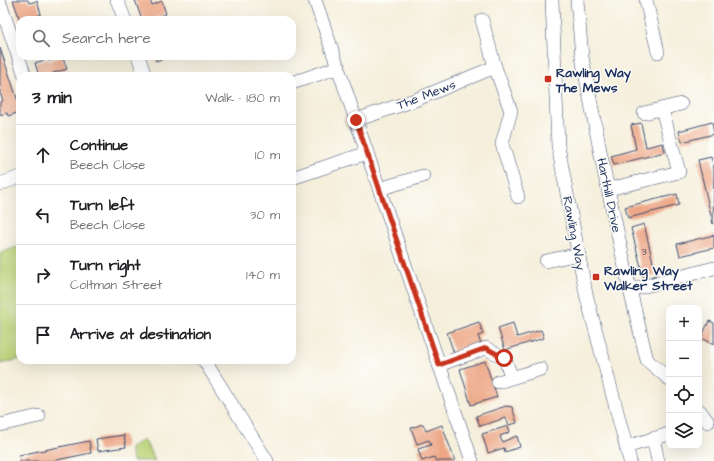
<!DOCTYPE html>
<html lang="en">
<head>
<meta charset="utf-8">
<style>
	body { margin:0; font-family:"Architects Daughter",sans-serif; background:#f2f2f2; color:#202124 }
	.controls { position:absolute; right:12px; bottom:12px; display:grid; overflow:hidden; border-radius:8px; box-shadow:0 4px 16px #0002 }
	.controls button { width:36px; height:36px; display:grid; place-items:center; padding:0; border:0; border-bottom:1px solid #e0e0e0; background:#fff; color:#202124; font:20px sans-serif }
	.stop { position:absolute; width:12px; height:12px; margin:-9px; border:3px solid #c8321e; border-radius:50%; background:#fff }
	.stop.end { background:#c8321e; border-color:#fff; box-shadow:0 1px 4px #0008 }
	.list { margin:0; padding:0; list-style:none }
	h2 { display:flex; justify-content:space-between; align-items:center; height:52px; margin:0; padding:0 16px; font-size:17px }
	h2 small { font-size:13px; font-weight:400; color:#757577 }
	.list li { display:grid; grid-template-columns:26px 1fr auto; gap:12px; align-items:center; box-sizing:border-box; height:60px; padding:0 16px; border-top:1px solid #e0e0e0 }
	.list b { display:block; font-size:15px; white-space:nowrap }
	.list p { margin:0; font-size:13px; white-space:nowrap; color:#757577 }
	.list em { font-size:13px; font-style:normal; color:#757577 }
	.icon { flex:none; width:22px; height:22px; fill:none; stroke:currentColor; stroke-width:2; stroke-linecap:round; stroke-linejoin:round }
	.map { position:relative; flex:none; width:714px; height:461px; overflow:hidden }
	.search { position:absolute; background:#fff; box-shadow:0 4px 16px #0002; left:16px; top:16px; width:280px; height:44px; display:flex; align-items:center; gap:10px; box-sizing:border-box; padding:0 14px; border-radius:12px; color:#757577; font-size:15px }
	.panel { position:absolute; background:#fff; box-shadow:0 4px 16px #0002; left:16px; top:72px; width:280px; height:292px; border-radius:12px }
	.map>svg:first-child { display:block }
</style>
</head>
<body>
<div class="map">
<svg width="714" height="461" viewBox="0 0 714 461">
	<rect width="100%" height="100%" fill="#fdfcf7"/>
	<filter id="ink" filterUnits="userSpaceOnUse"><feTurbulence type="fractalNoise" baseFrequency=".025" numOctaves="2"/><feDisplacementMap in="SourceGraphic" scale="8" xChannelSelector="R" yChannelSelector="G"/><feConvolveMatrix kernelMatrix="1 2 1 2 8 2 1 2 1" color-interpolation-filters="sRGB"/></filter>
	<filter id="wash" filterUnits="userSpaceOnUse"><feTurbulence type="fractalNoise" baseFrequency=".012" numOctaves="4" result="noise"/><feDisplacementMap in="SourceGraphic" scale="16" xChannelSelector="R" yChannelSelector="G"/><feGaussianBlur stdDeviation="0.9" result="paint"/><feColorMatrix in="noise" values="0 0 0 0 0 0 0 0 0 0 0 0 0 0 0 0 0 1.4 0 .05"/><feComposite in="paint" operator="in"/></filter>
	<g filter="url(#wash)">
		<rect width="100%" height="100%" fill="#f5efdc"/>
		<g fill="#b9d175" stroke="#6a806a">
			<polygon points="20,246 20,359 0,364 0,253"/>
			<polygon points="144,439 155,461 133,461 130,448"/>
		</g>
		<g id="blocks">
			<g fill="#eda787">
				<polygon points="13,0 28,0 29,3 37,1 41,14 29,20 20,20"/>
				<polygon points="135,0 150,0 152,5 162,1 166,14 156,17 157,20 142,20"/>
				<polygon points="0,48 20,107 20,112 8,116 7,113 0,115 0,102 3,101 1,95 0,95"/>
				<polygon points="62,56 67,69 53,73 54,76 39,76 35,63 48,59 49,61"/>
				<polygon points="155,56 170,56 156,61"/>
				<polygon points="712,122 714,134 682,142 679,131"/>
				<polygon points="641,123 646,147 663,143 665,152 614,165 611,156 636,149 631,125"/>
				<polygon points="711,157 714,169 713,224 698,160"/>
				<polygon points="677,194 679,205 628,218 625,207"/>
				<polygon points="644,224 656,275 644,279 631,228"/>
				<polygon points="714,235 714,248 680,256 677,244"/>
				<polygon points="709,321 714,323 714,344 701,338"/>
				<polygon points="479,322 483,334 478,336 481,344 454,353 447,333"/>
				<polygon points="513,323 517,337 541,330 544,338 505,350 498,328"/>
				<polygon points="485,361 497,397 471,405 460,369"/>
				<polygon points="506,406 512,407 517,423 509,425 506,418 480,426 476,416"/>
				<polygon points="423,424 426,431 442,425 455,461 436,461 434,457 422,461 418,449 431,445 429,440 417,444 411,428"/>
				<polygon points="508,426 510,432 500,436 502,442 517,436 520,447 505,452 504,448 488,453 482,434"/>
				<polygon points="124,435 126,447 98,451 96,439"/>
				<polygon points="89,441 91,453 52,461 20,461 19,455"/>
			</g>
		</g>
	</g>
	<g filter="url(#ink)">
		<use href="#blocks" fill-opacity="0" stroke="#3c4c71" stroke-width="1"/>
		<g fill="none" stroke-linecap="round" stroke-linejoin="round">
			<g stroke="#3c4c71" stroke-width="14">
				<g id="minor">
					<polyline points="117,0 125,20"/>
					<polyline points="315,0 472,461"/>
					<polyline points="552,0 558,146 586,294 630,461"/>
					<polyline points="577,0 582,57 603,166 630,290 647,360 669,379"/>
					<polyline points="646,0 658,52"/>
					<polyline points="0,3 25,76"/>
					<polyline points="482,20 495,67 511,111 502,144 518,197"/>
					<polyline points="138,56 145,76"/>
					<polyline points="292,83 339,67"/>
					<polyline points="644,113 681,104"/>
					<polyline points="356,120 415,100 495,67"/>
					<polyline points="292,178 367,153"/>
					<polyline points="0,184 20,177"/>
					<polyline points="379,189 423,176"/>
					<polyline points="609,189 679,172 662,109"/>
					<polyline points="546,261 579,254"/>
					<polyline points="630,290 714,268"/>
					<polyline points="204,360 267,461"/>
					<polyline points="439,365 486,348 504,358 512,377"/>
					<polyline points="498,382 541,369"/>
					<polyline points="699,410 708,422"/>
					<polyline points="0,425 39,416"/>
					<polyline points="653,438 658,461"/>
					<polyline points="626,447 669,434"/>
				</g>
			</g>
			<use href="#minor" stroke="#fff" stroke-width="13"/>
		</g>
	</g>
	<g fill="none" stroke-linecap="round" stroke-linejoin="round" filter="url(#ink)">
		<polyline stroke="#c8321e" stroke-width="5" points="356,120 439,365 486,348 504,358"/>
	</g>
	<g fill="#c8321e" stroke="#fdfcf7" stroke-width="1.5">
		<rect x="544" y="75" width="8" height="8" rx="2"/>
		<rect x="592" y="273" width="8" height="8" rx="2"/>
	</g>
	<g text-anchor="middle" stroke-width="3" stroke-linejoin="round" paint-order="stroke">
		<g font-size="11" fill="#504d68">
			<text x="644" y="255">3</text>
		</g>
		<g font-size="13" font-weight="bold" fill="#1b2f5e" stroke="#fdfcf7" text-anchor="start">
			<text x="556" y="77">Rawling Way<tspan x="556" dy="15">The Mews</tspan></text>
			<text x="604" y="275">Rawling Way<tspan x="604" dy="15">Walker Street</tspan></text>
		</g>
		<g font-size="13" fill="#1b2f5e" stroke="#fdfcf7">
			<text transform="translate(426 94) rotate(-21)" y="5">The Mews</text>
			<text transform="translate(610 195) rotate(78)" y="5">Harthill Drive</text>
			<text transform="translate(575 233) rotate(79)" y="5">Rawling Way</text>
		</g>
	</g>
</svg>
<div class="controls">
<button>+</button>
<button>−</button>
<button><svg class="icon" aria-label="locate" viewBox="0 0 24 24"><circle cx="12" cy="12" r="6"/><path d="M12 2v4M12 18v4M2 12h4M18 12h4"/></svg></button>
<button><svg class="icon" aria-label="layers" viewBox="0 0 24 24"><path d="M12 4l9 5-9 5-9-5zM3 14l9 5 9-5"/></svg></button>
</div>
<div class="stop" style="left:504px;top:358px"></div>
<div class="stop end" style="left:356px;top:120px"></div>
<div class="search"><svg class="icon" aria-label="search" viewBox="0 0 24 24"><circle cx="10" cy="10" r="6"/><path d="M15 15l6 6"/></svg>Search here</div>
<section class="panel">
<h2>3 min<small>Walk · 180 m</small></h2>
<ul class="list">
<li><svg class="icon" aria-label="ahead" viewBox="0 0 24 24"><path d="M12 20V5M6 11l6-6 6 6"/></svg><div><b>Continue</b><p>Beech Close</p></div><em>10 m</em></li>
<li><svg class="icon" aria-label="left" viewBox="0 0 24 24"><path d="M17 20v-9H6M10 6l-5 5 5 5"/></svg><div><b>Turn left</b><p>Beech Close</p></div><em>30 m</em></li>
<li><svg class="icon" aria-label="right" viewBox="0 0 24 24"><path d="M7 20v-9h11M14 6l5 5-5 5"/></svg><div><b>Turn right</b><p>Coltman Street</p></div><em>140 m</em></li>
<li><svg class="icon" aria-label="arrive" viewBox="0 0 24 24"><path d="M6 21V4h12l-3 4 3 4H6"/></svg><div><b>Arrive at destination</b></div></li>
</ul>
</section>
</div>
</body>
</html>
